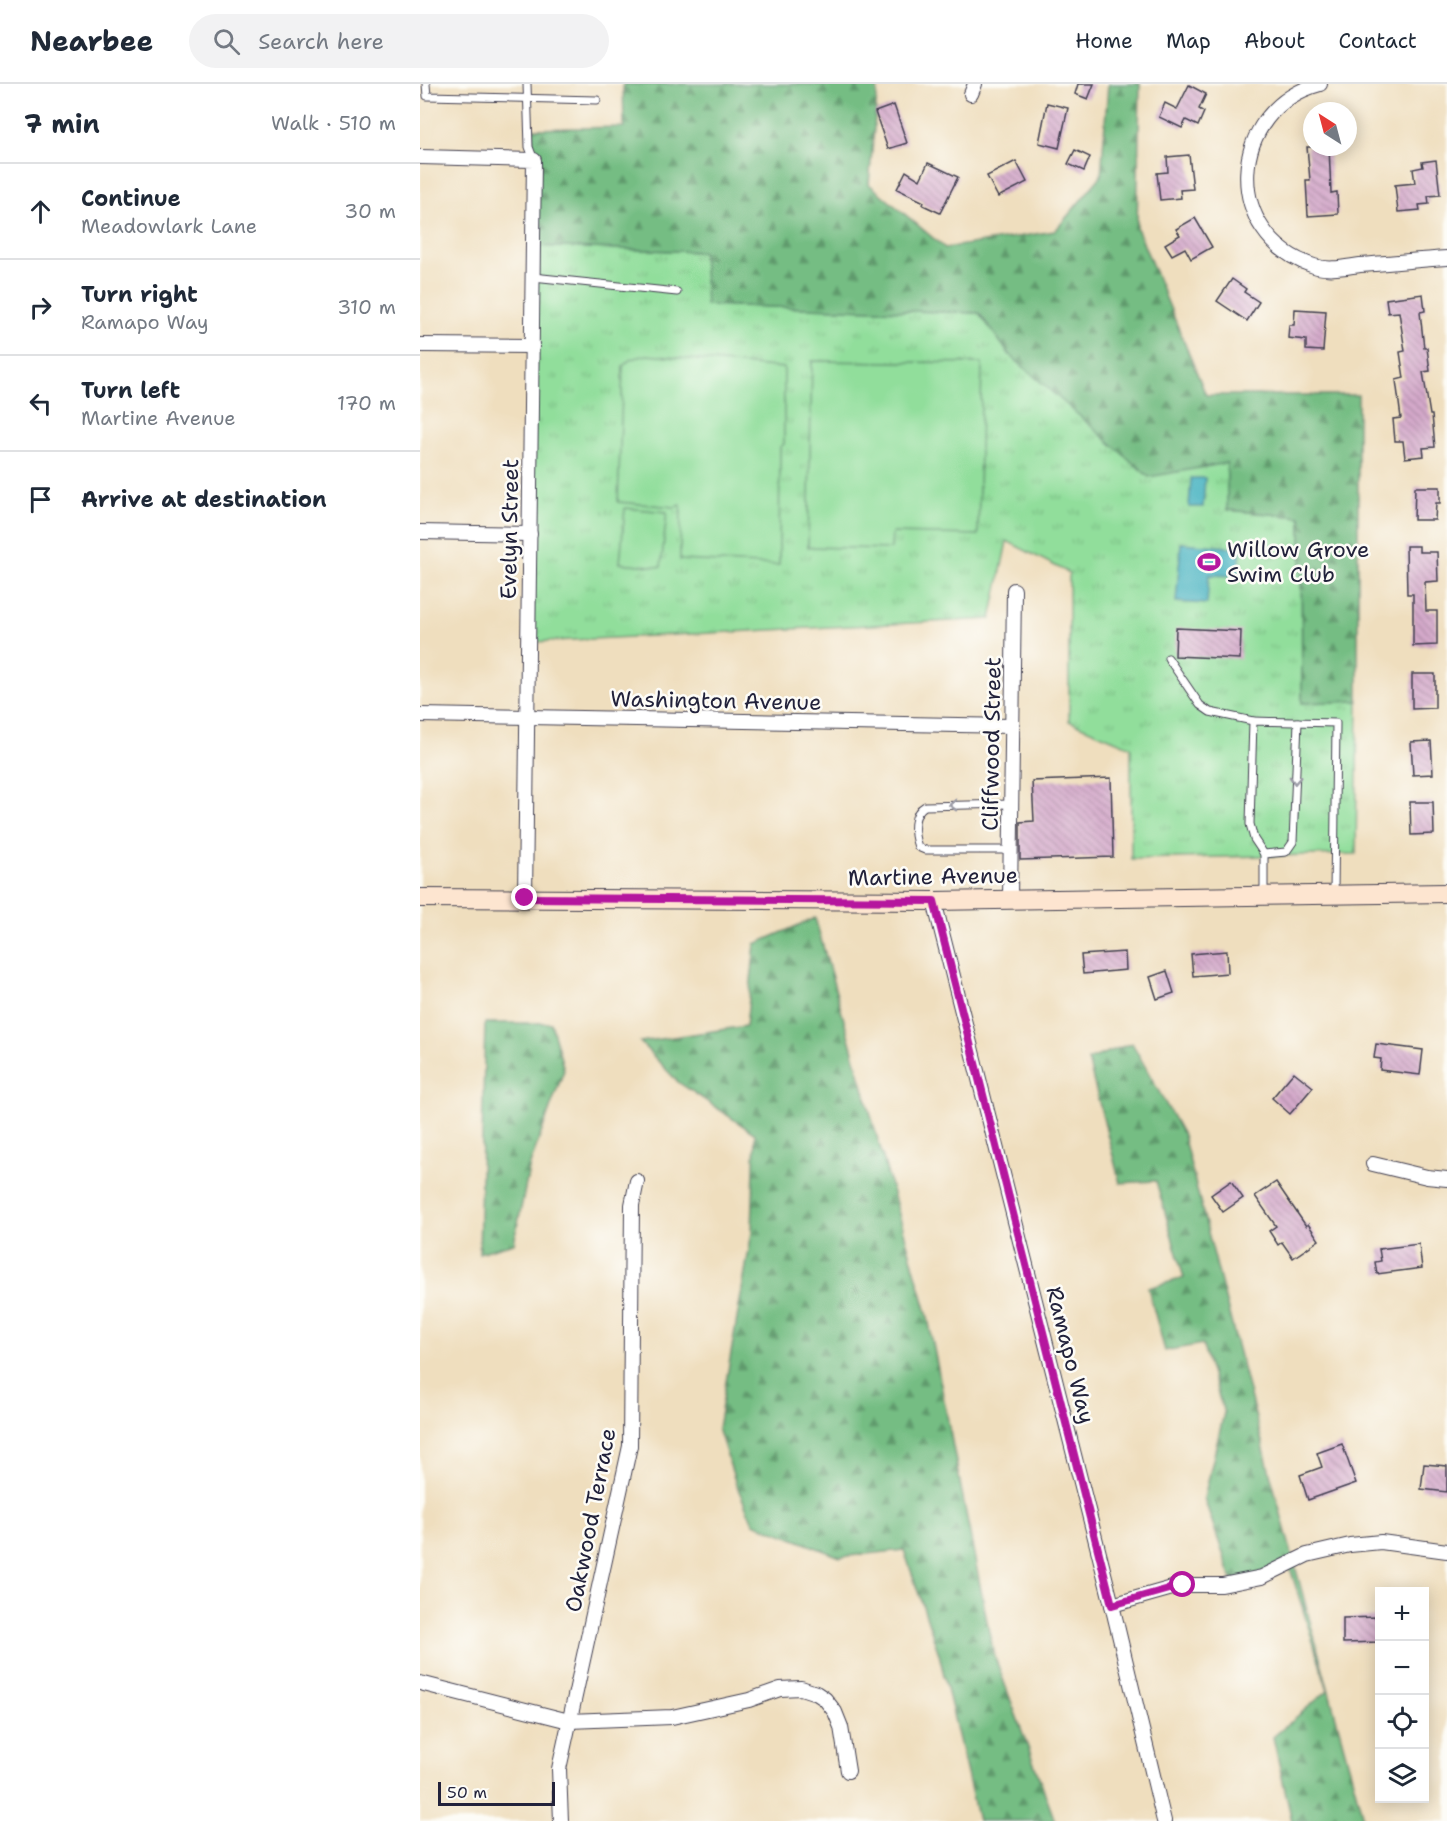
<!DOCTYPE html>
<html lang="en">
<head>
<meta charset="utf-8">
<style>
	body { margin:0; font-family:"Shantell Sans",sans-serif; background:#f2f2f3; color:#1f2937 }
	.controls { position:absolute; right:18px; bottom:18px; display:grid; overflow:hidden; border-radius:0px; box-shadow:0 3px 15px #0003 }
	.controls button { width:54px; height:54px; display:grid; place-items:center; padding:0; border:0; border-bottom:2px solid #e0e1e3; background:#fff; color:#1f2937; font:30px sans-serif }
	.compass { position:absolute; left:883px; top:18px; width:54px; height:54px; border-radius:50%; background:#fff; box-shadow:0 3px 15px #0003; rotate:324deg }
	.scale { position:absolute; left:18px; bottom:15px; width:117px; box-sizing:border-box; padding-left:6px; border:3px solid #22223b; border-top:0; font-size:16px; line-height:21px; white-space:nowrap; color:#22223b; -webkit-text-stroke:4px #fdfcf7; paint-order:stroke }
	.stop { position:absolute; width:18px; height:18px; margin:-14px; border:4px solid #b5179e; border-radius:50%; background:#fff }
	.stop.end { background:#b5179e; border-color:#fff; box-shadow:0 2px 6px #0008 }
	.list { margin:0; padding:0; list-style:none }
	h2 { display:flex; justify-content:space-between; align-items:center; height:78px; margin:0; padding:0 24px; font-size:26px }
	h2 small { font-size:20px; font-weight:400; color:#747a83 }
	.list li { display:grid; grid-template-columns:39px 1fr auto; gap:18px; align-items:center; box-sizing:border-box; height:96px; padding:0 24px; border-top:2px solid #e0e1e3 }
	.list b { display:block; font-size:22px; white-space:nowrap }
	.list p { margin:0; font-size:20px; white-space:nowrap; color:#747a83 }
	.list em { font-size:20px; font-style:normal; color:#747a83 }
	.icon { flex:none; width:33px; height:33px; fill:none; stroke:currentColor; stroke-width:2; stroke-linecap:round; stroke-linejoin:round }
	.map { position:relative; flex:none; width:1027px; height:1737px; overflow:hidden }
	header { display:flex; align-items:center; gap:36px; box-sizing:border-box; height:84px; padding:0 30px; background:#fff; border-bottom:2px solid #e0e1e3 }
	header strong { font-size:28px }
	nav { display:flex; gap:33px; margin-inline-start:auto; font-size:21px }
	.search { width:420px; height:54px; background:#f2f2f3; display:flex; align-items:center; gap:15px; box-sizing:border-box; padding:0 21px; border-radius:33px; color:#747a83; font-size:22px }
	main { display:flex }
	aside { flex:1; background:#fff }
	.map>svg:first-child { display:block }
</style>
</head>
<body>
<header>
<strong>Nearbee</strong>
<div class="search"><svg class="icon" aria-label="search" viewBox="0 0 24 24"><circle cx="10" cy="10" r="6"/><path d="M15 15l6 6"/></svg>Search here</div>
<nav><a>Home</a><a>Map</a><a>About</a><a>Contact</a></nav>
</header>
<main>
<aside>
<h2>7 min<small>Walk · 510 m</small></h2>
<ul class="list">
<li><svg class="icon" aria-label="ahead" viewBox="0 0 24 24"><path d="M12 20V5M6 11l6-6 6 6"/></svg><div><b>Continue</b><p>Meadowlark Lane</p></div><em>30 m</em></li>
<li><svg class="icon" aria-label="right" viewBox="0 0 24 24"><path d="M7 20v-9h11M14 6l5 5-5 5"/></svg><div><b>Turn right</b><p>Ramapo Way</p></div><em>310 m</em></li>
<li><svg class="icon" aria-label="left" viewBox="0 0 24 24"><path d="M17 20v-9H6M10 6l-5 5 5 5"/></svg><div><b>Turn left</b><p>Martine Avenue</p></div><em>170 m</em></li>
<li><svg class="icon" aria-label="arrive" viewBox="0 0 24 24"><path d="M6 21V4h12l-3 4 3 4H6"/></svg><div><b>Arrive at destination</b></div></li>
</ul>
</aside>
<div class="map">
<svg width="1027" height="1737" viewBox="0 0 1027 1737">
	<defs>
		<pattern id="grass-tufts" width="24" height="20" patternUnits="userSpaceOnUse" patternTransform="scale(1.5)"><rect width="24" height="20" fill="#91de9b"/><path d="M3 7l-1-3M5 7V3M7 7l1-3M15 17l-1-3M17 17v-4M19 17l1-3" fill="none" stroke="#7dbe86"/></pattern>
		<pattern id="forest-firs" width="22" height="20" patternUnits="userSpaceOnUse" patternTransform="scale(1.5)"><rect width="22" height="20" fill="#74bd83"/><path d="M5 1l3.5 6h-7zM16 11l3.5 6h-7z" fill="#5f996c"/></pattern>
		<pattern id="building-back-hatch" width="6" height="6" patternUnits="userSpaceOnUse" patternTransform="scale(1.5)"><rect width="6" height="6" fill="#d4a9ca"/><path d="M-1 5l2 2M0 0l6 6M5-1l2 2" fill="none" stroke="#ac89a5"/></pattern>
	</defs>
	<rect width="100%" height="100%" fill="#fdfcf7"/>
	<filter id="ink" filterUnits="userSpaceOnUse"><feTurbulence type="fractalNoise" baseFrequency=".0167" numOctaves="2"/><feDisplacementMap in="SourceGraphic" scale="12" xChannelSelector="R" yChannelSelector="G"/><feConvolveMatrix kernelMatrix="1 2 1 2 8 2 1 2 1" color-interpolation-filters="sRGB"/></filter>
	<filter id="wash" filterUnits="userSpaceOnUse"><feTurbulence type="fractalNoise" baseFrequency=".008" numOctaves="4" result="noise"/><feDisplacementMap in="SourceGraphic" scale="24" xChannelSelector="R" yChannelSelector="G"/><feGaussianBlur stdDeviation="1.35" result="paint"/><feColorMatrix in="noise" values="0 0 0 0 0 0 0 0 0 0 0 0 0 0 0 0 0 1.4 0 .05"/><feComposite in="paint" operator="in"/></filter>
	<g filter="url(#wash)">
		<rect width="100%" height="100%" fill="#efdebe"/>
		<polygon fill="url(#grass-tufts)" stroke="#5a806b" stroke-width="1.5" points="114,162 283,168 287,221 559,229 590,271 807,379 808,426 881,433 882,619 938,617 936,770 711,775 711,663 649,637 649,489 587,457 571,535 113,558"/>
		<g fill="url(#forest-firs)" stroke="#4b705f" stroke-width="1.5">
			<polygon points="203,0 458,0 449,100 525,164 635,147 681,92 688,0 720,0 717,144 786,311 938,311 938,617 882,619 881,433 807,426 807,379 729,393 590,271 559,229 286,221 283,168 114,162 112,45 204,43"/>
			<polygon points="395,834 507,1229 573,1568 635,1737 558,1737 519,1570 484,1466 420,1473 333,1439 316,1400 298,1344 332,1148 335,1050 258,998 220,958 326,942 335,860"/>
			<polygon points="65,939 131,939 144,986 110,1080 94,1159 59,1169"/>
			<polygon points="712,959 763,1051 851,1393 944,1737 872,1737 853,1653 908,1606 870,1484 814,1502 784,1414 804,1329 782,1260 745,1267 728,1204 764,1194 736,1097 700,1099 668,976"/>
		</g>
		<g fill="#91de9b" stroke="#5a806b" stroke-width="1.5">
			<polygon points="227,271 364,284 364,360 360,363 359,481 260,476 261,421 255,423 198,418 203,282 211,275"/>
			<polygon points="392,277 562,279 558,451 472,449 471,465 388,463"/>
			<polygon points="205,424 247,428 241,483 200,479"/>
		</g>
		<g fill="#43b1c0" stroke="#326a7e" stroke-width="1.5">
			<polygon points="771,394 785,394 783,423 769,423"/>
			<polygon points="761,459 821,464 818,492 789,491 787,520 756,518"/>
		</g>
		<g id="blocks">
			<g fill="url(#building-back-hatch)">
				<polygon points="658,0 674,0 668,15 655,10"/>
				<polygon points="769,1 786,10 779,25 784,28 778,42 766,36 762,44 739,33 745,19 757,25"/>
				<polygon points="627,19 648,24 639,64 619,59"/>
				<polygon points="474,21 487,59 468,65 455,28"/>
				<polygon points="887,63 909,63 911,109 917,108 918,130 888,132 886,96 890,96"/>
				<polygon points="655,66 670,73 664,87 648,80"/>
				<polygon points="769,71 773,105 760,106 761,114 740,116 737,89 748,88 747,73"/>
				<polygon points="1016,76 1020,111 1008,112 1009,120 999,121 1000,126 978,128 975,101 995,99 993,85 1003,83 1002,78"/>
				<polygon points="596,77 607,98 578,113 567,92"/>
				<polygon points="508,79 538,93 520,129 503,121 504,118 477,105 486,87 500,96"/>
				<polygon points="775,134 792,163 771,175 765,164 752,171 745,160 760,151 756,145"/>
				<polygon points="812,195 826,205 824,208 839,218 827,237 797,217"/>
				<polygon points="1003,210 1005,227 1000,228 1004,264 1007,264 1010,287 1003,288 1010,331 1012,331 1015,363 1003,364 1004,372 985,374 983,357 975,357 973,335 981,334 976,296 984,294 980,268 985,267 979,228 968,229 966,215"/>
				<polygon points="875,225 906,227 903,267 886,266 886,256 868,254 869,241 874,241"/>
				<polygon points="995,403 1020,403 1020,419 1016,419 1015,436 994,436"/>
				<polygon points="986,462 999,462 999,468 1017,468 1018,497 1005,498 1006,527 1017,527 1017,561 993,562 993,510 987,510"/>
				<polygon points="756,544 821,547 820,575 755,572"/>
				<polygon points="992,590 1015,590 1015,624 992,625"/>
				<polygon points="1011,657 1013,690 993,691 991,658"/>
				<polygon points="691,694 693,773 600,776 600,738 614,737 612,697"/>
				<polygon points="990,718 1013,718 1014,750 991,751"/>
				<polygon points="807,867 808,889 773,892 771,870"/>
				<polygon points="705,868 706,886 663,890 661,871"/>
				<polygon points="747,887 754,909 737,915 730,893"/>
				<polygon points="956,960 1003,966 1000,991 960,986 961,975 954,974"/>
				<polygon points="874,988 893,1003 870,1030 852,1014"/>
				<polygon points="811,1097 823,1114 803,1128 791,1111"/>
				<polygon points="856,1098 886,1142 888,1140 899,1156 873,1174 862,1158 858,1161 849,1147 856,1142 835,1112"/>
				<polygon points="999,1160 1002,1184 957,1190 955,1178 961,1177 959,1165"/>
				<polygon points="922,1360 936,1399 888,1416 880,1391 902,1383 897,1369"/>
				<polygon points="1004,1380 1027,1382 1027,1408 1001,1405"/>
				<polygon points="960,1533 960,1558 923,1559 923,1534"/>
			</g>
		</g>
	</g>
	<g filter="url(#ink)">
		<use href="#blocks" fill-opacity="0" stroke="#413e4f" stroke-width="1.5"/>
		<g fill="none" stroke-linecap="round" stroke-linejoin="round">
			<g stroke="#413e4f" stroke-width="9">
				<g id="service">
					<polyline points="6,0 7,12 177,16"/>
					<polyline points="107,0 109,63 114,76"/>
					<polyline points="113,193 257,208"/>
					<polyline points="748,574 780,621 790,628 833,637"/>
					<path d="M591,766H505L498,763C493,749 492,729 505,722L591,720"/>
					<polyline points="844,770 866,768 873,758 878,638"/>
					<polyline points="844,812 844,770 834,755 830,740 833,637 916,639 914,810"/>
				</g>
			</g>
			<g stroke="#413e4f" stroke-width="16">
				<g id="minor">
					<path d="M900,0C807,25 801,152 894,182C909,187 925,183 940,181C969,179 998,176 1027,174"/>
					<polyline points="551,10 555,0"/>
					<polyline points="0,73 114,76 105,814"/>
					<polyline points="0,261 112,262"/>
					<polyline points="0,448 110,450"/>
					<polyline points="0,631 592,642"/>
					<polyline points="590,815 594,506"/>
					<polyline points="514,817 692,1521 744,1737"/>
					<polyline points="953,1080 1007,1093 1027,1095"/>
					<polyline points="692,1521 763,1501 802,1501 842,1493 887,1471 930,1461 961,1458 1027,1467"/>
					<polyline points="0,1599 149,1637 252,1633 329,1616 360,1605 381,1604 396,1609 405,1615 415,1628 421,1643 428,1687"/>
					<polyline points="141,1737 139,1685 210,1362 212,1121 217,1097"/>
				</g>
			</g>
			<g stroke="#413e4f" stroke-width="20">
				<polyline id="secondary" points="0,814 514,817 1027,809"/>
			</g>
			<use href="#service" stroke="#fff" stroke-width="7"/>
			<use href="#minor" stroke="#fff" stroke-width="14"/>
			<use href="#secondary" stroke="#fde5d0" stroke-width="18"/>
		</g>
		<defs><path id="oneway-chevron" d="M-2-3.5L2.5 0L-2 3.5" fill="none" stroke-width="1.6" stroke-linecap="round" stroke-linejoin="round" transform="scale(1.5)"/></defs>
		<g stroke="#9c9ca7">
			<use href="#oneway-chevron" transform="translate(875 696) rotate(92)"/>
			<use href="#oneway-chevron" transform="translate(533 721) rotate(179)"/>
		</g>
	</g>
	<g fill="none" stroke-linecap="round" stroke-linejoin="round" filter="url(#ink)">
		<polyline stroke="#b5179e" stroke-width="8" points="105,814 514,817 692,1521 763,1501"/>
	</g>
	<defs>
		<g id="stadium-bare" transform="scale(1.8)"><path d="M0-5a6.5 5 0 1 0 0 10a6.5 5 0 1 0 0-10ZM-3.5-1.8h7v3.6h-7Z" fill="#b5179e" stroke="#fdfcf7" stroke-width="2.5" paint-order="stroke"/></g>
	</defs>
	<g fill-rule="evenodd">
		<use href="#stadium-bare" x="789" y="478"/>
	</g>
	<g text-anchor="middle" stroke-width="5" stroke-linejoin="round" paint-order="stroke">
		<g font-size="22" fill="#22223b" stroke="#fdfcf7">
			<text transform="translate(89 445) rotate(-89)" y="8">Evelyn Street</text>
			<text transform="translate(296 616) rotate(1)" y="8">Washington Avenue</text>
			<text transform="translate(571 660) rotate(-89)" y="8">Cliffwood Street</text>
			<text transform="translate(513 792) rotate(-1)" y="8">Martine Avenue</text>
			<text transform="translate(651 1271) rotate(76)" y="8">Ramapo Way</text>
			<text transform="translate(170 1436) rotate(-79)" y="8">Oakwood Terrace</text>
		</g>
		<g font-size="22" fill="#22223b" stroke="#fdfcf7" text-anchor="start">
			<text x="807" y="473">Willow Grove<tspan x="807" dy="25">Swim Club</tspan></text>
		</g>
	</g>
</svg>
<div class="controls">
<button>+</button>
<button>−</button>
<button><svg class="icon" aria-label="locate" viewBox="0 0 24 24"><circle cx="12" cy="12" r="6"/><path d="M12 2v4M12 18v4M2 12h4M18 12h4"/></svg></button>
<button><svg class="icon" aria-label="layers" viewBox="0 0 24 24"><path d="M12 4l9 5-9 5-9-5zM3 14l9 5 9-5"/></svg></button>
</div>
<svg class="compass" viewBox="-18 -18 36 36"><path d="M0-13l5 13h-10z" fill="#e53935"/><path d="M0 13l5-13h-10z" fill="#747a83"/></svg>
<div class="scale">50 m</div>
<div class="stop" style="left:763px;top:1501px"></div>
<div class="stop end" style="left:105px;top:814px"></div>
</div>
</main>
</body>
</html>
